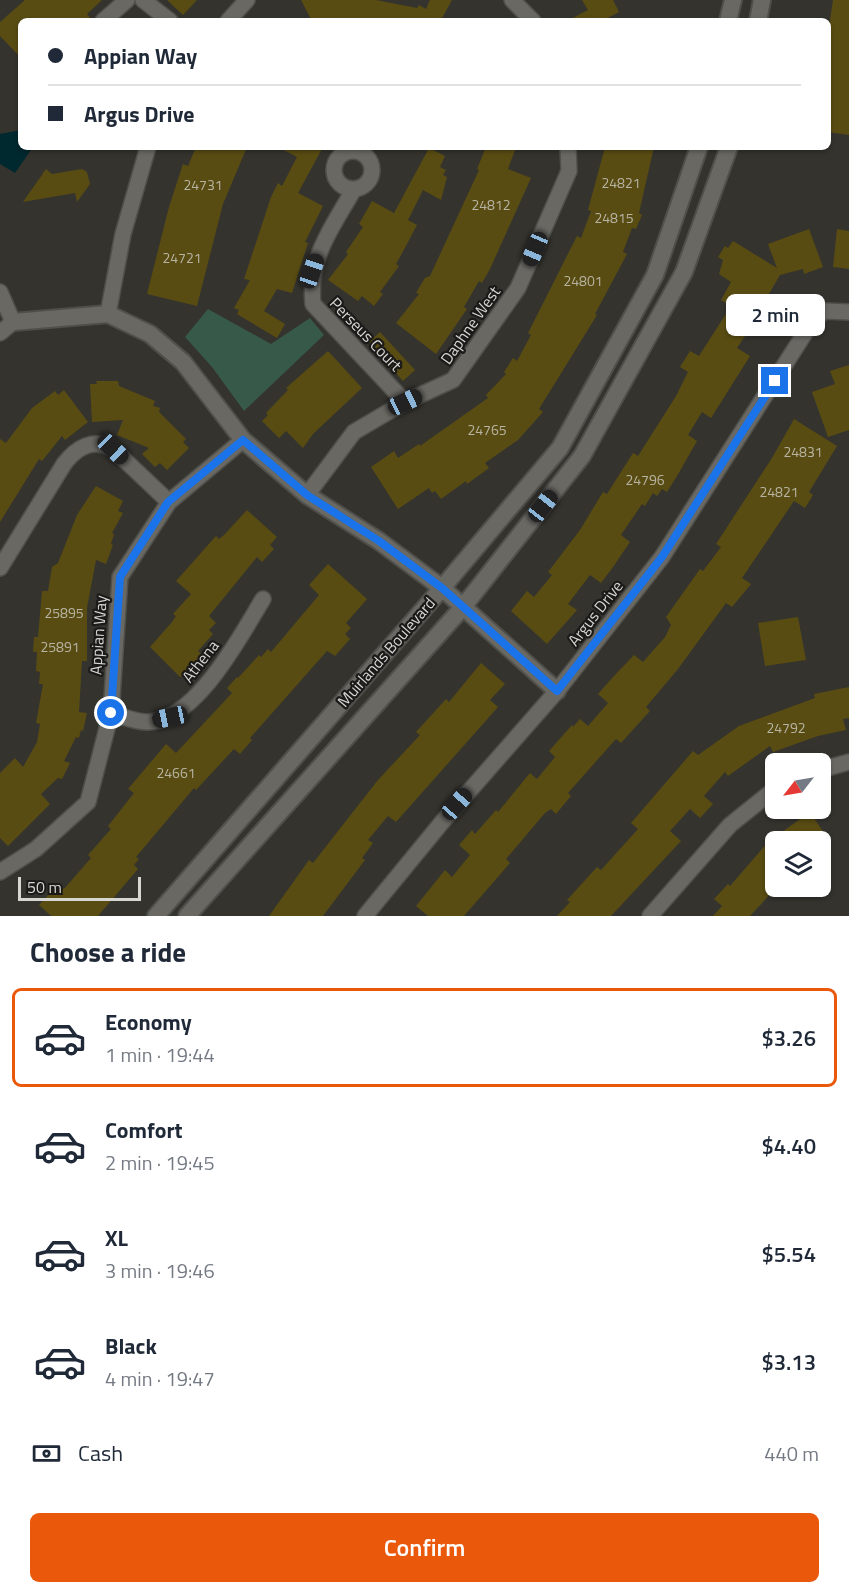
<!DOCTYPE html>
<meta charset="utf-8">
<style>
body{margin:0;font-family:"Titillium Web",sans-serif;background:#f6f6f7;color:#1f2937;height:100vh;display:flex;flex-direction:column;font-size:22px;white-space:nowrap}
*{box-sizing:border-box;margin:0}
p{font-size:20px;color:#747a83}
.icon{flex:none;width:33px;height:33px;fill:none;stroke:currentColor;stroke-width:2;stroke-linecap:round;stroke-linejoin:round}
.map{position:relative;height:916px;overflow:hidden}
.drawer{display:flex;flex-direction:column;background:#fff;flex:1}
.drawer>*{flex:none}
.banner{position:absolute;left:18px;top:18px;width:813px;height:132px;border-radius:9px;box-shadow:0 2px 4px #0004;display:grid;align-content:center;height:132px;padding:0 30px;background:#fff}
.needle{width:39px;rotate:239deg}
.fabs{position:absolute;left:765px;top:753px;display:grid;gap:12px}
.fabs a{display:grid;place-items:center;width:66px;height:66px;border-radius:9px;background:#fff;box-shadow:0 2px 4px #0004;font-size:30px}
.scale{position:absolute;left:18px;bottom:15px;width:123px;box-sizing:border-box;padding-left:6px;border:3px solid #d6d6d3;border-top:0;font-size:16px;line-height:21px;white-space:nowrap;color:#d6d6d3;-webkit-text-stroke:4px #1b1a18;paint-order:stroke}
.end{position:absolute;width:27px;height:27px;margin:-14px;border:8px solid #1a73e8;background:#fff;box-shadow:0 0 0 3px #fff}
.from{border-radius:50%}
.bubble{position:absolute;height:42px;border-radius:9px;background:#fff;box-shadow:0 2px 4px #0004;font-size:20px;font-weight:600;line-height:42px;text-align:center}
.car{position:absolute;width:18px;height:36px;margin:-18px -9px;border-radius:8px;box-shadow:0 0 4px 2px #0007;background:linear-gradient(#222 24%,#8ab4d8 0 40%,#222 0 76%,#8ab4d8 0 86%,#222 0)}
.banner b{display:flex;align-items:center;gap:21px;height:57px;font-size:22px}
.banner b+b{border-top:2px solid #e0e1e3}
.banner i{width:15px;height:15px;background:#1f2937}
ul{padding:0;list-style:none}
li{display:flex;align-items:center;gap:18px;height:99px;margin:0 12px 9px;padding:0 18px;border:3px solid transparent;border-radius:9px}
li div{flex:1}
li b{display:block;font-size:22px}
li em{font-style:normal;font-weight:600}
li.current{border-color:#ea580c}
li>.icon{width:54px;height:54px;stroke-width:1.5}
h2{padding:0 30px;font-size:27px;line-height:72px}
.pay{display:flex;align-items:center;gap:15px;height:66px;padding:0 30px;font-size:22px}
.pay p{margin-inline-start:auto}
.cta{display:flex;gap:12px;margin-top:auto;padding:12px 30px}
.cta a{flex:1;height:69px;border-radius:9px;background:#ea580c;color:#fff;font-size:24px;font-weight:600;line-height:69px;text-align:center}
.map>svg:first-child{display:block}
.green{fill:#375949}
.water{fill:#00282f}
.building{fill:#594c12}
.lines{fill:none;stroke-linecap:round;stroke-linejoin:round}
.minor-casing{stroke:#4f4f4b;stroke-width:18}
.tertiary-casing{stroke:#4f4f4b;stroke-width:20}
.secondary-casing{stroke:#4f4f4b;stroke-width:20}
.minor{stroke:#696863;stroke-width:15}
.tertiary{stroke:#696863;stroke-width:16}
.secondary{stroke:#696863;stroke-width:16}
.route{stroke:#1a73e8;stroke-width:8}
.labels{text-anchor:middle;stroke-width:4.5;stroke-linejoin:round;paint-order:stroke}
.number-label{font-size:14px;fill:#b7b4a3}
.street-label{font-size:16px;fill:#d6d6d3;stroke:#1b1a18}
</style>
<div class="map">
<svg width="849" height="916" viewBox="0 0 849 916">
<rect width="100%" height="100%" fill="#34332e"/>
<!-- green -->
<path class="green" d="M208,309L271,344L310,318L324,335L244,411L212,367L185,337Z"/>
<!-- water -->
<path class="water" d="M21,130V147H44L31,150L15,173L0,164V134Z"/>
<!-- building -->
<path class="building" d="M25,0H102L87,14L93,21H21V58L0,36V22Z
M167,0H197L183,15Z
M301,0H376L417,8L419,5L426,9L430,0H452L442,18L448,21H312Z
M582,0H613L619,12L602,21H567L588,10Z
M833,0H849V135L828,132V34Z
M196,147H247L223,204L197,306L147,294L169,207L183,164L188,166Z
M278,147H323L298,193L323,206L305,242L308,243L292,293L277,289L264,311L285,324L277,338L237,314L239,310L234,308L250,280L244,279L271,197L278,183L282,186L297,157Z
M486,147H516L508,169L531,178L490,269L482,283L479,281L464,307L467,309L436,354L396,323L419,294L416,293L425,278L430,276L479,170L477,169Z
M605,147H654L639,213L642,215L636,229L632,228L623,252L627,254L595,314L597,315L539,409L543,412L518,440L485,463L489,468L467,484L466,481L441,499L435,491L432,493L429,488L398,509L371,467L394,451L398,458L419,444L420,446L488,398L486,395L506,374L504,372L513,358L517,361L531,335L528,333L577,236L581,238L591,211L588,210Z
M429,148L445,156L440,167L446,170L443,175L447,177L441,200L423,190L408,220L417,225L400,257L396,264L399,266L380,292L383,294L374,306L362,296L358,301L328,280L348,254L346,252L363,227L359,224L372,201L394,213Z
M46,169L52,174L82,169L87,172L90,184L77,202L75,193L23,202Z
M809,229L823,267L804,274L803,269L780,275L763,304L772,310L763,326L755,321L737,348L750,356L711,418L702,412L688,435L697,441L677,476L667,492L662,489L657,496L653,493L645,506L642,504L621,535L630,542L613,567L601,583L590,575L568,604L577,610L547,644L511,611L527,591L534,597L552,575L548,572L580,530L603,492L607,494L633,453L638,456L676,396L688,372L680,367L690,351L699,356L731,306L721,300L731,282L719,274L723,260L718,257L725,246L728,248L733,241L777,268L768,244Z
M837,229L849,231V269L833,267Z
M380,332L415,370L403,381L369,342Z
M328,351L362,388L313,434L303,448L286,431L279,438L262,421L268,415L266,413L288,390L286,388Z
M849,365V430L828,437L812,392L835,384L830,371Z
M96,381H118L119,386L155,401L153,406L160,408L159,412L186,439L183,442L189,448L167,470L160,463L155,467L142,454L149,448L117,435L123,420L92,422L90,384H97Z
M64,390L88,422L65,440L62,436L42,461L39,459L0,522V439L6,443L32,408L55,391L58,395Z
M794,419L837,446L809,492L813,495L805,508L794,501L742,578L751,584L732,607L726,603L678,669L646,707L650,711L621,743L616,739L568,793L571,796L556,814L551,809L545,813L506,859L510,863L464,916H428L416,906L445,870L452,877L470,855L459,845L472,830L475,834L496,810L498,812L530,773L537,779L555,757L549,751L572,725L573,727L580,719L588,726L608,703L598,694L613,677L634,655L643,662L665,637L671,625L666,617L700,569L703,571L721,547L716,544L772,458Z
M96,486L123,501L118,511L123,513L112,533L114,534L111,544L113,545L106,564L96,560L87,608V661H82L79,712L87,713L83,731L81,730L79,738L76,737L64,761L70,763L62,779L58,778L41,794L50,804L8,846L0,838V773L15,758L23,767L37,742L40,724L36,723L43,684H39L40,672L36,671L37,652H33L34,637H38L42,591H48L52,567L58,563L77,515Z
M247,510L277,537L270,545L274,549L262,562L257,557L209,616L216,623L209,630L213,634L198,651L203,656L180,677L150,647L172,622L176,616L173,614L191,594L176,581L216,536L219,539L224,535Z
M328,564L367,599L346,623L351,628L345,634L350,639L335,656L327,651L250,738L252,740L240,754L234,749L196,790L194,788L136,857L139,859L134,865L138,869L98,916H51L39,905L58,884L64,889L91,858L88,855L111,829L108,826L134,793L128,789L166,744L176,753L232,693L227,688L237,677L238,678L259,655L261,657L268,649L271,652L319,595L309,585Z
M798,617L806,660L765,666L758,623Z
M481,663L505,684L490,700L498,707L396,822L388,816L368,840L373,843L362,858L365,860L323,916H269L309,860L313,863L378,780L420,735L416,732L446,699L449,702Z
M849,687V718L843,719L846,730L818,736L773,752L770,746L728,776L725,772L704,796L713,804L700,818L690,809L670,831L681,841L611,916H557L570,902L567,900L597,867L601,870L638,829L631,823L693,751L698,755L739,726L815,698L814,694Z
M810,812L830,842H776V888L750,916H713L722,906L714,899L728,884L730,886L768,842Z"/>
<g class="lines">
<!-- minor casing -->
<g class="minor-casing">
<path id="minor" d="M143,0L170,21
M512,0L533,21
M103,21L127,0
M228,21L247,0
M334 170a19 19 0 1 1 38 0a19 19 0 1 1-38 0Z
M354,189C332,228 308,257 313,304L405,402
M0,292L13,322L0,333
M108,314L123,234L148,147
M307,495L354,432L405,402L453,380L518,288L569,171L568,147
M0,568L64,464C76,448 93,437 113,449L169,502
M111,713C122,716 135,722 147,722C195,723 241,635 263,599
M820,770L849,762
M0,872L36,849L88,802L111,713L120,577L169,502L243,440
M365,916L443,821L557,691L662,557L812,322L824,311L849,312
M650,916L730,825L776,788"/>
</g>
<!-- tertiary casing -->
<g class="tertiary-casing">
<path id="tertiary" d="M13,322L108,314L150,334L183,362L243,440L307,495L379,541L442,588L557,691"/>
</g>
<!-- secondary casing -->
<g class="secondary-casing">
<path id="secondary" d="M728,21L733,0
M758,21L762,0
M156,916L442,588L560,448L655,275L699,147
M187,916L463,607L582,456L684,272L729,147"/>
</g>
<!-- minor -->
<use href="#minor" class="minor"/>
<!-- tertiary -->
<use href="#tertiary" class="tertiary"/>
<!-- secondary -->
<use href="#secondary" class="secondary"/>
</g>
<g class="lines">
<!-- route -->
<path class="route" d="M111,713L120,577L168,502L243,440L307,495L379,541L442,588L557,691L662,557L775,381"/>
</g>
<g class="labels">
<!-- number labels -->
<g class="number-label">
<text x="621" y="188">24821</text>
<text x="203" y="190">24731</text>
<text x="491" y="210">24812</text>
<text x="614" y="223">24815</text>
<text x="182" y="263">24721</text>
<text x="583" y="286">24801</text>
<text x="487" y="435">24765</text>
<text x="803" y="457">24831</text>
<text x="645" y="485">24796</text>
<text x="779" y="497">24821</text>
<text x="64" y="618">25895</text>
<text x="60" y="652">25891</text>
<text x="786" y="733">24792</text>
<text x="176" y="778">24661</text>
</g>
<!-- street labels -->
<g class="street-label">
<text transform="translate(470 325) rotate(-55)" y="6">Daphne West</text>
<text transform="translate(366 334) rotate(46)" y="6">Perseus Court</text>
<text transform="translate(595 613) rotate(-52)" y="6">Argus Drive</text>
<text transform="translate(98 635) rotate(-86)" y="6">Appian Way</text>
<text transform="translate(386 652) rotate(-49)" y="6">Muirlands Boulevard</text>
<text transform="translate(200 661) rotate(-52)" y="6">Athena</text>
</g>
</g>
</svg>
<div class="fabs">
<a><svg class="needle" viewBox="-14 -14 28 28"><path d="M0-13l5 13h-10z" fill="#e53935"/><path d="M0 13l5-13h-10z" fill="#747a83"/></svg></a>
<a><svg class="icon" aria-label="layers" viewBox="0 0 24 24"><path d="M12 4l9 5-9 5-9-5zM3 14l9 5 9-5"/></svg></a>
</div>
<div class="scale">50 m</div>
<i class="end from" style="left:111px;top:713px"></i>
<i class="end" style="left:775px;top:381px"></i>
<div class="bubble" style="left:726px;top:294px;width:99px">2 min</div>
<i class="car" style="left:535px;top:249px;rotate:203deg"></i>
<i class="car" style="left:312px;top:271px;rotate:19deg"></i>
<i class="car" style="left:405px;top:402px;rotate:65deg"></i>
<i class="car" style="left:113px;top:449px;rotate:134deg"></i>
<i class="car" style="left:543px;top:506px;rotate:38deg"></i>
<i class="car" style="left:170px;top:717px;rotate:258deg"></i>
<i class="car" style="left:457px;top:804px;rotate:41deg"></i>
<div class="banner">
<b><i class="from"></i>Appian Way</b>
<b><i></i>Argus Drive</b>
</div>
</div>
<section class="drawer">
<h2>Choose a ride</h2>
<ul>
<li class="current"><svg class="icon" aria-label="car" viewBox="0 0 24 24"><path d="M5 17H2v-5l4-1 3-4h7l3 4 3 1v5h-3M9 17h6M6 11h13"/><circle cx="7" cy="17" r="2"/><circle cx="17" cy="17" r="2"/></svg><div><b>Economy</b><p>1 min · 19:44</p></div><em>$3.26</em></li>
<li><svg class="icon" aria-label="car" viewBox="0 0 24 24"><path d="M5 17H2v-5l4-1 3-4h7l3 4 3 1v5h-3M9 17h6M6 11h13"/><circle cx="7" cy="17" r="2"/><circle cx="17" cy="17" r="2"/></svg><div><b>Comfort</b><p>2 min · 19:45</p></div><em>$4.40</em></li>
<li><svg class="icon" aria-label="car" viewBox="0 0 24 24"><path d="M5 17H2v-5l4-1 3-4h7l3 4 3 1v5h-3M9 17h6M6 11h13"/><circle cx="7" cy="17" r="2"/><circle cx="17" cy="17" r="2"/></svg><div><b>XL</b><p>3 min · 19:46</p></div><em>$5.54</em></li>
<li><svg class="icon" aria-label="car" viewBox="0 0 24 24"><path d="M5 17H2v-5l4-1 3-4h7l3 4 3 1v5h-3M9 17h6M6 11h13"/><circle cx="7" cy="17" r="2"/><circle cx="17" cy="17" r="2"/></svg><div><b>Black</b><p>4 min · 19:47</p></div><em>$3.13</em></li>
</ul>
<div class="pay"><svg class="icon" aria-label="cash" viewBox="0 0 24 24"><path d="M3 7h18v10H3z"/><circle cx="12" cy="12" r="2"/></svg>Cash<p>440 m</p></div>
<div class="cta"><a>Confirm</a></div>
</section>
